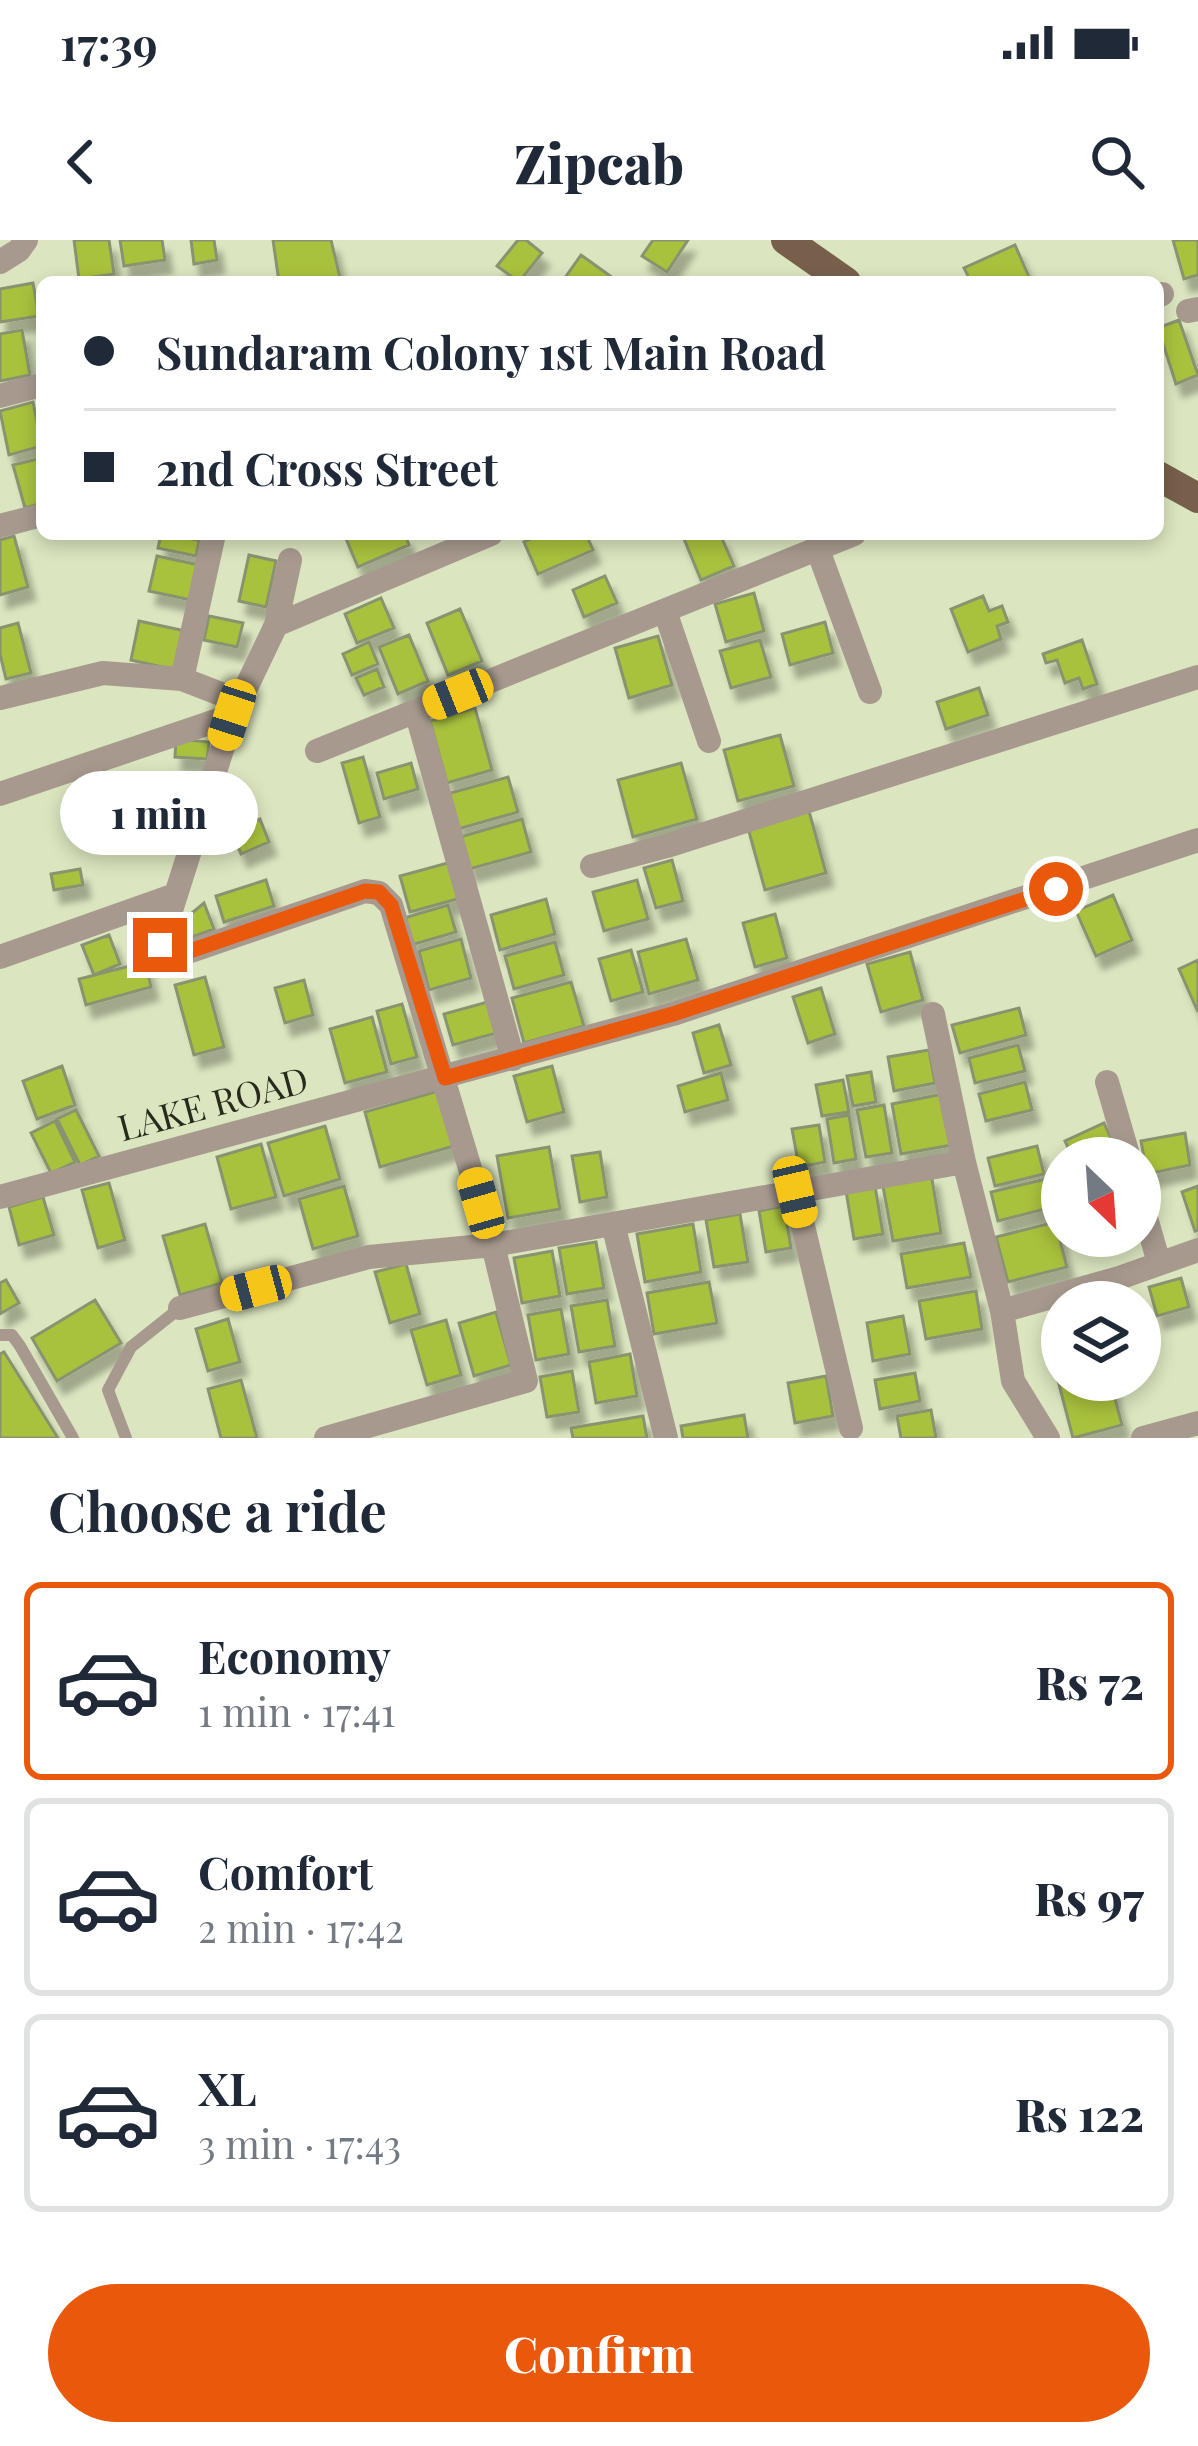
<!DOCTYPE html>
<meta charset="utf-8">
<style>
body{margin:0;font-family:"Playfair Display",serif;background:#f6f6f7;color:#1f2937;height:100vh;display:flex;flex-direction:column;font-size:45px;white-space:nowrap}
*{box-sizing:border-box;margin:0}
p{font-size:39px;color:#747a83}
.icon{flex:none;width:66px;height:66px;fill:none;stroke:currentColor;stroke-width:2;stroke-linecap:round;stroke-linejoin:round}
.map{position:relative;height:1198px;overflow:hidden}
.sheet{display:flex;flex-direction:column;background:#fff;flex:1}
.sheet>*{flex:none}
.banner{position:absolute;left:36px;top:36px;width:1128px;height:264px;border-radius:18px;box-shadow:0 6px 18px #0003;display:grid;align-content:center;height:264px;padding:0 48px;background:#fff}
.needle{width:78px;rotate:155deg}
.buttons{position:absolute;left:1041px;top:897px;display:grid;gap:24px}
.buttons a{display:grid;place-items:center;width:120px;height:120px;border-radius:50%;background:#fff;box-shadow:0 6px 18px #0003;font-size:60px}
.end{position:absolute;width:54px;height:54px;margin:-27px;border:15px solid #ea580c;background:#fff;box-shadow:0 0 0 6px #fff}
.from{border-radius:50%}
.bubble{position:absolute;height:84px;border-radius:42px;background:#fff;box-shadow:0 6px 18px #0003;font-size:39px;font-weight:800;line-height:84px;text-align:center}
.car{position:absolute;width:36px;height:72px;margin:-36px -18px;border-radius:15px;box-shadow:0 0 9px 3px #0007;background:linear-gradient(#f5c518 24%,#345 0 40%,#f5c518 0 76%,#345 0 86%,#f5c518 0)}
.banner b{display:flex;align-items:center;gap:42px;height:114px;font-size:45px}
.banner b+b{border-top:3px solid #e0e1e3}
.banner i{width:30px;height:30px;background:#1f2937}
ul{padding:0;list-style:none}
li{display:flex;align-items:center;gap:36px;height:198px;margin:0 24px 18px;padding:0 24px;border:6px solid #e0e1e3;border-radius:18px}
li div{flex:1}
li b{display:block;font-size:45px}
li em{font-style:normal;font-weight:800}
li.active{border-color:#ea580c}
li>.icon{width:108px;height:108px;stroke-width:1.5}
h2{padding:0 48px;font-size:54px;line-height:144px}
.cta{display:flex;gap:24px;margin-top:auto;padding:24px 48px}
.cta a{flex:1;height:138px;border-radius:72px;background:#ea580c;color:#fff;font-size:48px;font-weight:800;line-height:138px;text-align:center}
.status{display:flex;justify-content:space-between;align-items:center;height:84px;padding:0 60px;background:#fff;direction:ltr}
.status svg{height:33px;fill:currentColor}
header{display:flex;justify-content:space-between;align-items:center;height:156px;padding:0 48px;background:#fff;font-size:54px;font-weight:800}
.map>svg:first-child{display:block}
.building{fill:#a9c23c;stroke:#8a9370;stroke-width:3;filter:url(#shadow)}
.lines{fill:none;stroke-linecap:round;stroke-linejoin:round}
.service{stroke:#a7998e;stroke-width:12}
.minor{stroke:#a7998e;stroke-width:24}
.primary{stroke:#775f4c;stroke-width:30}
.route{stroke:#ea580c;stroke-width:15}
.labels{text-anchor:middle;stroke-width:12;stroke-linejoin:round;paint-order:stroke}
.street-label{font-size:36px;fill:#272a1c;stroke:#dbe5bf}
</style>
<div class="status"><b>17:39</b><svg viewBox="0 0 49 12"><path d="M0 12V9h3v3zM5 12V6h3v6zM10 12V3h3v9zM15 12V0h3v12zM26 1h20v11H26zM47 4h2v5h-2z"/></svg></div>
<header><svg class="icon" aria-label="back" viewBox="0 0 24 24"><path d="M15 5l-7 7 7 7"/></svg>Zipcab<svg class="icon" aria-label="search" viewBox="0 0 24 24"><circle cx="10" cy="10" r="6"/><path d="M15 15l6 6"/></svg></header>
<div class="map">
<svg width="1198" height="1198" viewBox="0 0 1198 1198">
<defs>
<filter id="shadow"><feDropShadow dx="7" dy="13" stdDeviation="3" flood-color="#0004"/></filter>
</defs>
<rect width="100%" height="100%" fill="#dbe5bf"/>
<!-- building -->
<path class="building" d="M74,0H109L114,34L79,39Z
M120,0H162L165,20L124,26Z
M191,0H214L217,20L194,24Z
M273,0H331L341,42H279Z
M518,0H526L542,13L519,42L497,26Z
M653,0H688L667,32L642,16Z
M1173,0H1198V35L1184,39Z
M1015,5L1029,37L1019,42H971L964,28Z
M581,15L613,38L611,42H562Z
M33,43L39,76L0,82V49Z
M1179,80L1198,135L1176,144L1158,88Z
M22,90L30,135L0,141V94Z
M33,162L42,206L9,215L0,171Z
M42,218V263L25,268L13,225Z
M161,294L199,300L196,316L158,308Z
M344,294H405L409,305L358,327Z
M542,294H586L593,310L538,334L524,302Z
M682,294H720L734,326L701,340Z
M14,296L28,347L0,355V300Z
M249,315L276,321L266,367L239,361Z
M157,316L199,325L191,360L149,351Z
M605,336L617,363L584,377L573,350Z
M754,353L764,391L726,402L715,364Z
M983,356L989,371L1002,366L1008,382L997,386L1001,399L968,412L951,369Z
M381,358L394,388L357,403L345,374Z
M460,369L482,421L448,435L427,383Z
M209,376L243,383L237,407L204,400Z
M139,381L185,391L176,430L131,420Z
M825,382L833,413L790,425L782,394Z
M18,383L31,433L6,439L0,414V388Z
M409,395L428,441L398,454L379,407Z
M658,396L672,445L629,458L615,408Z
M760,400L771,437L731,448L720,411Z
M1082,400L1097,444L1083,449L1079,438L1065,443L1057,420L1046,423L1043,414Z
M369,402L378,424L352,435L343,414Z
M377,429L384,447L364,455L356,438Z
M979,448L988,475L946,489L937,462Z
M475,468L492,530L447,543L430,481Z
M780,495L794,546L738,561L724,510Z
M176,499L209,502L207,519L175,517Z
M363,517L380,577L359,583L342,523Z
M411,523L418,549L384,559L377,533Z
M681,523L697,579L633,597L618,540Z
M508,537L518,572L458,589L447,554Z
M809,571L826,633L765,650L748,588Z
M260,579L269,602L241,614L232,590Z
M522,579L531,612L469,629L460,597Z
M672,620L683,661L656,668L644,628Z
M451,622L461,658L410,672L400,636Z
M80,629L83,645L54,650L51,634Z
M266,640L274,666L224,682L216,656Z
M637,640L648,679L604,691L593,652Z
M1113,655L1132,700L1096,716L1076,671Z
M546,659L555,694L500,710L491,675Z
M204,663L214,689L175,703L172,696L181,682Z
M448,665L456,692L411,705L404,678Z
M775,674L787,718L755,727L743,683Z
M109,695L120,724L94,735L82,705Z
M461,699L471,738L429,750L419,711Z
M686,699L698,740L649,754L638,712Z
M555,702L564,735L514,749L505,716Z
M631,710L643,752L611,761L599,719Z
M910,712L923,760L881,772L867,724Z
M1198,720V772L1179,729Z
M145,722L151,747L86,765L79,739Z
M205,737L224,807L194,815L175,745Z
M304,740L313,775L285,783L275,748Z
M571,742L584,786L524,803L512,758Z
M821,748L835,794L808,803L793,757Z
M491,761L500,792L453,805L444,774Z
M402,764L417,817L391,824L377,771Z
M1019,768L1026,795L960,813L952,785Z
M372,777L387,832L345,843L330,789Z
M719,785L731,825L704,833L693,793Z
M1018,805L1025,831L975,843L969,818Z
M929,810L935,843L894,851L888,817Z
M62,826L75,865L37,879L23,841Z
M552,826L564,872L527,882L514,836Z
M871,832L876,862L853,866L847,836Z
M721,833L728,860L685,872L678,846Z
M843,840L849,872L822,876L816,845Z
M1025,842L1032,870L986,881L979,854Z
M445,849L461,904L380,927L365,872Z
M943,854L952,905L901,914L892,864Z
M884,865L892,913L866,917L857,870Z
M76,870L99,916L80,925L57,879Z
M849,875L856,919L834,923L827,879Z
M55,881L75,922L51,933L31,893Z
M1104,883L1120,918H1073L1065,901Z
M819,885L825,922L799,927L792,889Z
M325,886L340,939L284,956L268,903Z
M1185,893L1190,925L1147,934L1141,901Z
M261,904L276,957L231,969L217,917Z
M1037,906L1044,934L995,946L988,918Z
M549,907L560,969L508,978L497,916Z
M600,912L607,957L580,962L572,916Z
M931,933L941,993L893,1001L882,941Z
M1046,939L1053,967L998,981L991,952Z
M109,943L125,1000L98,1008L82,950Z
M344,946L358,996L313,1009L299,959Z
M875,946L883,994L854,999L846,951Z
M1198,946V990L1195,991L1182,952Z
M43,957L54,995L19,1005L9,967Z
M784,966L791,1008L766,1012L759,971Z
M740,974L748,1022L714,1027L706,980Z
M1055,982L1067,1027L1008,1042L996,997Z
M205,984L222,1043L180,1055L163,996Z
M693,984L701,1032L645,1042L637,994Z
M596,1002L604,1048L567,1054L559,1008Z
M964,1003L971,1037L907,1048L901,1014Z
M552,1011L560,1056L522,1063L514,1018Z
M406,1024L420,1074L390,1083L375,1032Z
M1181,1038L1189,1067L1157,1076L1149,1047Z
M6,1040L19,1063L0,1074V1043Z
M709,1042L717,1083L654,1094L647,1053Z
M976,1051L982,1089L926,1099L919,1061Z
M95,1060L121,1103L57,1141L32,1098Z
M607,1060L615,1106L579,1112L571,1066Z
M561,1069L569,1114L536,1120L528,1075Z
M496,1072L511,1125L474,1136L459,1083Z
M903,1076L910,1114L873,1121L867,1083Z
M228,1079L240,1122L208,1131L196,1089Z
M446,1080L461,1135L427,1145L411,1090Z
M4,1112L58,1198H0V1114Z
M630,1114L637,1156L596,1163L589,1122Z
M572,1131L579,1172L547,1177L540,1137Z
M1062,1132V1140H1110L1122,1185L1073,1198L1056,1133Z
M915,1133L920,1161L880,1169L875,1140Z
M826,1136L833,1176L795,1183L788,1143Z
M241,1140L257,1198H221L208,1149Z
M931,1170L936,1198H901L897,1176Z
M744,1175L748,1198H683L681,1186Z
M643,1176L647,1198H573L571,1188Z"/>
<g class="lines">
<!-- service -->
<path class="service" d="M0,1095H12L20,1106L73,1198
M126,1198L108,1150L131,1107L180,1068"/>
<!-- minor -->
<path class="minor" d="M0,22L19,10L26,0
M1158,56L1162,54
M1188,71L1198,69
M0,156L42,145
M0,286L42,275
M818,310L870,452
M290,320L276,385L233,475L160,705L170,713L191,711L365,651L379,653L391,665L493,1005L526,1141L326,1198
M665,371L709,501
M276,385L491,294
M182,439L214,294
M0,458L103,433L182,439L239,461
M416,471L513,819
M317,511L854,294
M0,554L233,475
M592,626L667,606L1198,437
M0,717L175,655
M933,774L964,922L1002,1071L1013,1141L1048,1198
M1107,842L1129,918
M795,952L851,1188
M0,957L673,774L1198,600
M1140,957L1159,1023
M613,984L666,1198
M180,1068L369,1017L493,1005L964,922
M1002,1071L1119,1038L1198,1010
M1143,1198L1198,1183"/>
<!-- primary -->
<path class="primary" d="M786,0L846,42
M1158,236L1198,258"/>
</g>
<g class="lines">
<!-- route -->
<path class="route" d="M160,705L170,713L190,711L365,651L379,652L391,665L445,838L673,774L1056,649"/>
</g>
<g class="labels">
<!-- street labels -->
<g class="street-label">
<text transform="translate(213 864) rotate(-15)" y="13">LAKE ROAD</text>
</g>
</g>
</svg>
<div class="buttons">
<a><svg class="needle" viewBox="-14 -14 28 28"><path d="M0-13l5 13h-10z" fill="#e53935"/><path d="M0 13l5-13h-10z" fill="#747a83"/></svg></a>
<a><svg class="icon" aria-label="layers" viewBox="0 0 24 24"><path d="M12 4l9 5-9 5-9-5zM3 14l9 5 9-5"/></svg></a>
</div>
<i class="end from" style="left:1056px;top:649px"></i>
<i class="end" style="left:160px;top:705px"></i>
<div class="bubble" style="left:60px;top:531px;width:198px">1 min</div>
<i class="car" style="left:458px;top:454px;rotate:248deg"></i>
<i class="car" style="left:232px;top:475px;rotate:198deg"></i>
<i class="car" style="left:795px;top:952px;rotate:167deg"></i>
<i class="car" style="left:481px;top:963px;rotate:344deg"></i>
<i class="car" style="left:256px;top:1048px;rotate:255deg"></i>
<div class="banner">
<b><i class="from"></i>Sundaram Colony 1st Main Road</b>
<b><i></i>2nd Cross Street</b>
</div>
</div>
<section class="sheet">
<h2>Choose a ride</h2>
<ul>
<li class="active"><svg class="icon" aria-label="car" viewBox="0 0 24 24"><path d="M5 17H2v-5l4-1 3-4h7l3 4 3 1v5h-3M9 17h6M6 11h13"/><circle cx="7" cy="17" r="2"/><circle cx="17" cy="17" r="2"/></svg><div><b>Economy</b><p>1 min · 17:41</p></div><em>Rs 72</em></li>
<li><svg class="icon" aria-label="car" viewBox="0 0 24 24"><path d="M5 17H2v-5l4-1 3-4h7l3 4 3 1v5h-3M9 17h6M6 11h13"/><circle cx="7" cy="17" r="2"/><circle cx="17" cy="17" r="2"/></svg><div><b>Comfort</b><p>2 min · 17:42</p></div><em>Rs 97</em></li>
<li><svg class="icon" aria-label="car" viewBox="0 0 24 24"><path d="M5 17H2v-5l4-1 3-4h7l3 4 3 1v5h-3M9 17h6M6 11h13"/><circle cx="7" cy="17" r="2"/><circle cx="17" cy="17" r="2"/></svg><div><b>XL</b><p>3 min · 17:43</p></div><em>Rs 122</em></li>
</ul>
<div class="cta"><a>Confirm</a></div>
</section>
